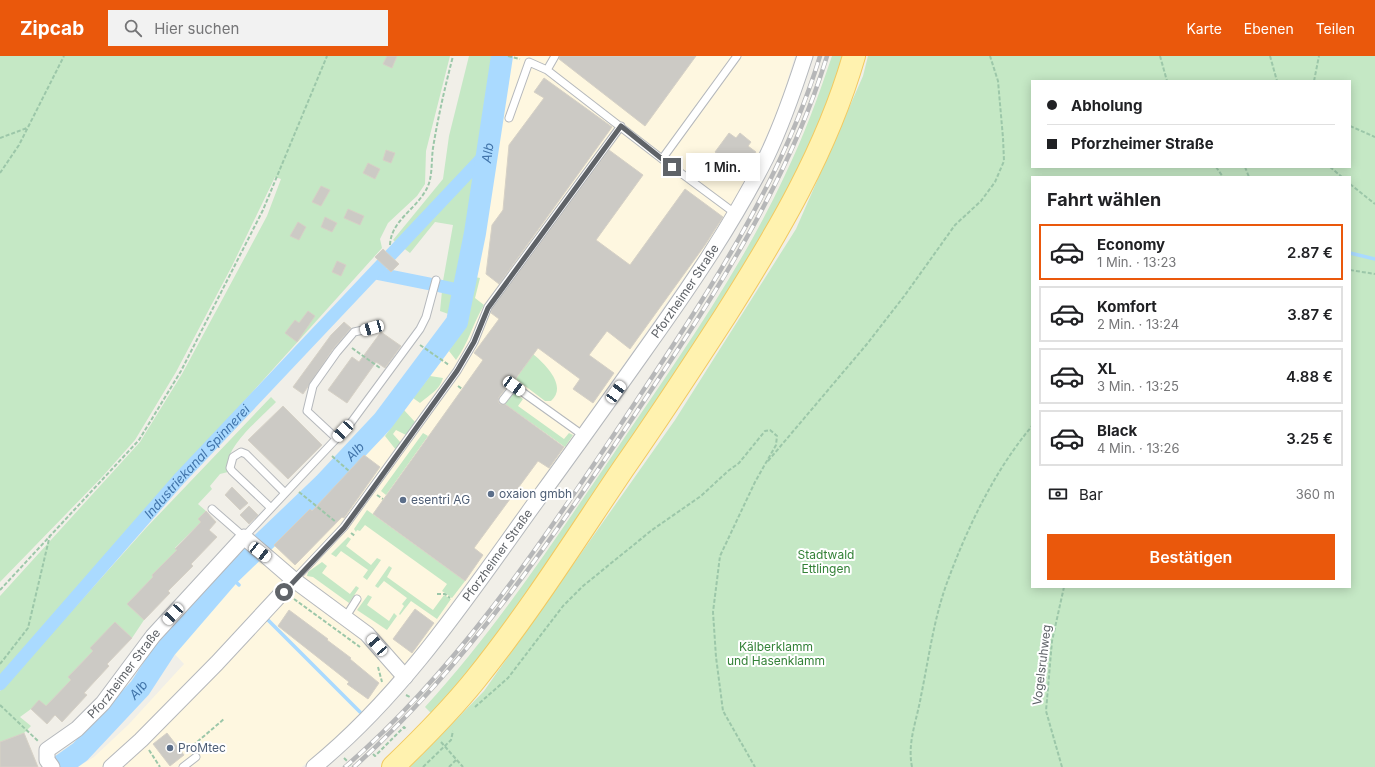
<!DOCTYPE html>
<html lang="de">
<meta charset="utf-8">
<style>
body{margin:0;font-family:Inter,sans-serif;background:#f2f2f2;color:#202124;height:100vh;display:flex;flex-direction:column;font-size:15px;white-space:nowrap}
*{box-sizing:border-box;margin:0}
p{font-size:13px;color:#757577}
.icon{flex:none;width:22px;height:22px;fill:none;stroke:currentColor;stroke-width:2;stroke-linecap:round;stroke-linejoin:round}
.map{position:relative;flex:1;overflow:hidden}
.panel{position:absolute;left:1031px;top:120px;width:320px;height:412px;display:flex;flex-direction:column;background:#fff;border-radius:0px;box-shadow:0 2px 10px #0003}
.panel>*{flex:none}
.guide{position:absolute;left:1031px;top:24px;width:320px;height:88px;border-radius:0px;box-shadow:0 2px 10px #0003;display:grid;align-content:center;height:88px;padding:0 16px;background:#fff}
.end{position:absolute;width:18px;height:18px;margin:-9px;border:5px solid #5f6368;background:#fff;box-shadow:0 0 0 2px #fff}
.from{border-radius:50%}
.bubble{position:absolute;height:28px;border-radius:0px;background:#fff;box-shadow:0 2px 10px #0003;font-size:13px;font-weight:600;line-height:28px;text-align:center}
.car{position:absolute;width:12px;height:24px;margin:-12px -6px;border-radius:5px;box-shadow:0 0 3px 1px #0007;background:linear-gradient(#fff 24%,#345 0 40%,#fff 0 76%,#345 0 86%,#fff 0)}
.guide b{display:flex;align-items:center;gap:14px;height:38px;font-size:15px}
.guide b+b{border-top:1px solid #e0e0e0}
.guide i{width:10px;height:10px;background:#202124}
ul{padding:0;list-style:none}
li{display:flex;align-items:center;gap:12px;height:56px;margin:0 8px 6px;padding:0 8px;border:2px solid #e0e0e0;border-radius:0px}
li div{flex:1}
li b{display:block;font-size:15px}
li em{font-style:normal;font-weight:600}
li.selected{border-color:#ea580c}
li>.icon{width:36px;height:36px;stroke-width:1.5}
h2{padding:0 16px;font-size:18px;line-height:48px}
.pay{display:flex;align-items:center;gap:10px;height:44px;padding:0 16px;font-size:15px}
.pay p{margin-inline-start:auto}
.button{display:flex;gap:8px;margin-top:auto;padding:8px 16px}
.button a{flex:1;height:46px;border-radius:0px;background:#ea580c;color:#fff;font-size:16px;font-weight:600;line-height:46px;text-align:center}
header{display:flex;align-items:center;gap:24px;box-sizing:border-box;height:56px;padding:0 20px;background:#ea580c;color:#fff}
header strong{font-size:19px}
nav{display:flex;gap:22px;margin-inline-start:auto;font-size:14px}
.search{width:280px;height:36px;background:#f2f2f2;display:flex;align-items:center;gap:10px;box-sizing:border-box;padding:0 14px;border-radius:0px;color:#757577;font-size:15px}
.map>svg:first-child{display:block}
.commercial{fill:#fef7e0}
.green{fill:#c5e8c5;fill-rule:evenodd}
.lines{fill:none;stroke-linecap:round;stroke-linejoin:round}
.stream{stroke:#aadaff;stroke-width:3.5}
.canal{stroke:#aadaff;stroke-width:13}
.river{stroke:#aadaff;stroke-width:22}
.building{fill:#cccac5;stroke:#d6d1c6}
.service-casing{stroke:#b5b8bc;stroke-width:9}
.minor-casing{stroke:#b5b8bc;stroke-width:17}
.primary-casing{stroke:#f2c960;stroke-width:24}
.path{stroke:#9cc7a9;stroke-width:2;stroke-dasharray:4 2;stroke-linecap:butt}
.service{stroke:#fff;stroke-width:7}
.minor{stroke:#fff;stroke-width:15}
.primary{stroke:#fff2af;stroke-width:22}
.rail-casing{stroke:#b6b7b8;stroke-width:4.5}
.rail{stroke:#fff;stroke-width:3;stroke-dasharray:9;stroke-linecap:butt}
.route{stroke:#5f6368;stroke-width:5}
.service-dot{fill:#5c6f8a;stroke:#fff;stroke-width:1.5}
.labels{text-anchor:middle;stroke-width:4;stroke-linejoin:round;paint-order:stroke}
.street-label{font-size:12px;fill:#5f6368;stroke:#fff}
.service-label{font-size:12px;fill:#4e5e75;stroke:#fff;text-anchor:start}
.park-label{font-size:12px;fill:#348238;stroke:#fff}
.water-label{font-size:13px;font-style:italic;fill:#4174aa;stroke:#fff}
</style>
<header>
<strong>Zipcab</strong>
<div class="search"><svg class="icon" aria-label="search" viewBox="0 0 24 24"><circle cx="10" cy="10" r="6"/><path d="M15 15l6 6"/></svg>Hier suchen</div>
<nav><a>Karte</a><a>Ebenen</a><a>Teilen</a></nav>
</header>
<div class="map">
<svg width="1375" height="711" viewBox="0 0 1375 711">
<rect width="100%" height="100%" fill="#f1efe8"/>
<!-- commercial -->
<path class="commercial" d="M510,0H795L779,52L749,118L723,166L546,420L413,599L362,660L302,711H78L94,701L129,668L184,608L171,594L308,451L385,380L451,292L466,268L472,242Z"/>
<!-- green -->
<path class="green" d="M0,0H450L426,95L425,128L417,140L388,167L380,183L382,192L104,501L0,621V540L140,386L182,318L222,244L267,160L281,123L275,121L232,210L176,316L135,384L102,421L0,526Z
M469,0H497L476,136L454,260L440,255L443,225L453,169L435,166L410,197L393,184L443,123L449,80Z
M832,0H846L805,101L752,200L592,444L486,593L432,658L425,651C493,577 549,492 606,409C669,315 737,222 785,119C804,80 818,41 832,0Z
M868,0H1375V711H410L484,635L675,364L796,173L863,20ZM1032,25H1350V111H1032ZM1032,121H1350V531H1032Z
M475,221L480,222L475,242L484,249C473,267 469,286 456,304L449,295L466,268Z
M533,298C545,308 568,330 551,345H545L516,323Z
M430,320L443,322C439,335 430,338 420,347L413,342Z
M513,336L523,343L518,350L564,383L569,377L573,379L565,391L505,348Z
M271,341L276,346C261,362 221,393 228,416L220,418L210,430L212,433L198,448L206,455L198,463L201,466L175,492L177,494L152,519L153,521L127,548L144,564L132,582L115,566L93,595L68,621L71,624L46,650L31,653L20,661L31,670L24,677L0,686V635L146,472Z
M404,354L415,366L406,379L396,374L393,378L401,387L396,394L385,380Z
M423,377L428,380L386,439L381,435Z
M367,454L465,525L452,542L442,535L447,528L365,469L360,475L357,474L356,476L354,473Z
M348,481L351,483L346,490L371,509L377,502L381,504L367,524L363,521L368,514L341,495L336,501L331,498Z
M322,506L327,510L322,517L350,538L356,530L359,532L349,547L313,521L307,520L308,516Z
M389,510L392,512L387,521L433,554L444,539L451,543L437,563L411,545L400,559L399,558L404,550L402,548L407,542L384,525L378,532L375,530Z
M368,539L372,541L367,549L389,565L394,557L397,560L387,574L357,554Z"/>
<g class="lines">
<!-- stream -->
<path class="stream" d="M1350,197L1375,203
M229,519L239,529
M265,561L360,656"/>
<!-- canal -->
<g class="canal">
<path d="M375,217L430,228"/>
<path d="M440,230L463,235"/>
<path id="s1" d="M0,628L179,423L487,97"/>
</g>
<!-- river -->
<path class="river" id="s2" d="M59,711L80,696L140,632L166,592L229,519L324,428L383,365L457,266L475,177L502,0"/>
</g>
<!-- building -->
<path class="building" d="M387,0H397L392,12L383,8Z
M560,0H696L645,70L559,3Z
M544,22L612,71L499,228L486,218L492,169L503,154L509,89L544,42L534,36Z
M729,77L736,82L740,77L751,86L748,90L756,96L742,116L715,96Z
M386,94L395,97L391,107L383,104Z
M609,94L643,119L596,184L630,209L685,133L723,161L705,189L630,293L607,275L589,299L614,317L593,347L573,333L580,323L538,292L514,325L510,327L499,341L498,345L500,348H505L564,391L549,412L538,405L474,492L483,499L465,525L373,458L483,304L474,297L499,263L491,257L492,253Z
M368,107L380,113L375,123L363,117Z
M321,130L330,134L321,150L312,146Z
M348,153L364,160L360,169L344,162Z
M325,161L337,167L332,176L321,171Z
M298,166L306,171L299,184L290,180Z
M383,193L399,208L391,216L375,201Z
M337,205L346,209L341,220L332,216Z
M308,255L315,260L297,286L285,277L295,264L299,267Z
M344,266L351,272L333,293L303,338L293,331L331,279Z
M381,276L401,290L385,312L376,306L347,347L328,334L352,301L359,306Z
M283,350L322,389L288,423L248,384Z
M364,399L380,411L344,462L342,461L295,509L274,489L310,453L312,455Z
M232,431L248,447L240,454L225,439Z
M249,450L258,459L249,468L240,459Z
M206,455L216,466L209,474L217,481L191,508L193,510L168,535L170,537L144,564L127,548L153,521L152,519L177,494L175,493L201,466L198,463Z
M415,553L434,567L412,597L393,583Z
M289,554L328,583L327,584L351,602L350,603L379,627L368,643L347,628L349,626L278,570Z
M115,566L132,582L107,608L109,610L84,637L87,639L62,666L55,659L47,668L31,653L39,644L46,650L71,624L68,621L93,595L90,592Z
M24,677L38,711H0V686Z
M167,677L184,699L170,710L153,688Z"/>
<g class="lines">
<!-- service casing -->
<g class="service-casing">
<path id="service" d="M547,14L555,0
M509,62L529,6L547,14L662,103L736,158
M662,103L737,0
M503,344L514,330L584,380
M336,382L307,355L313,330L337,296L354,276L372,272
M271,452L232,415L230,412L233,401L241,396L246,398L285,437
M212,453L244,481L350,368L420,273L426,261L436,224
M294,524L344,471L457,315L474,286L488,251L621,70
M345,562L357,543
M183,711L196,701"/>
</g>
<!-- minor casing -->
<g class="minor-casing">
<g id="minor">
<path id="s3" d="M52,711L47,704V694L77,673L103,647L153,580L244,481L294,524L367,578L405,621"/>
<path d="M111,711L141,684L217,607L294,524"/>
<path id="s4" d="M314,711C405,637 470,537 538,443C573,395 608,346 642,298C687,235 731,171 766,102C782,69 794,34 805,0"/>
</g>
</g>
<!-- primary casing -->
<g class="primary-casing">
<path id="primary" d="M393,711C422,683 450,655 475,624C529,557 575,484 623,413C658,363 692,311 725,260C777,178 827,94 854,0"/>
</g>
<!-- path -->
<path class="path" d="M508,0L520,3
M1160,0L1167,25
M1270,0L1277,25
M1314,25L1319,0
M1350,70L1375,81
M0,82L27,72
M1216,111L1223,121
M1245,111L1249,121
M1330,111L1342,121
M0,117L19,89L64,0
M1350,128L1375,148
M390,189C391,165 415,154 426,134C433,122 431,106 433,92C438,61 445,31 453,0
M1350,214L1375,218
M420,289L449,309
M352,292L380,312
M458,330L462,333
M332,400L349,415
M768,405L867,288L905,239L955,169L981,145L995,126L1004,105L1003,82L998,25L990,0
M299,436L336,466
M377,439L383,443
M351,477L355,480
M0,534L139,384L181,315L263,154L327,0
M437,538H445L450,542
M294,543L360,591
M0,608L28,572L50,479
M378,611L382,626
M406,639L410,641
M0,649L38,685
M475,651L508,622L563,550L583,530L652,474L701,440L728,415L739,407L765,375L770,374L777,380L776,389L755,426L720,500L713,556L716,601L723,655L755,711
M441,686L463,711
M149,694L160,711
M191,694L190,692L224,663
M373,698L375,700L404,671L407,674
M344,702L353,711
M423,711L451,684L453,675
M449,711L456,704
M912,711C907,686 917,664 921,640C929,601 934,561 948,524C968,470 995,414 1032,370
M1062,711L1046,655L1052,585L1064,531"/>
<!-- service -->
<use href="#service" class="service"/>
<!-- minor -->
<use href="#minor" class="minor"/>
<!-- primary -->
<use href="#primary" class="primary"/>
<!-- rail casing -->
<g class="rail-casing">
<path id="rail" d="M345,711C457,614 539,490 621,368C698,252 779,135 820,0
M354,711C468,608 552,483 636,357C711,244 787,131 827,0"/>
</g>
<!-- rail -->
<use href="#rail" class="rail"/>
</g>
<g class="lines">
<!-- route -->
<path class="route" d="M284,536L344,472L371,435L457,315L474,286L488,252L621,70L672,111"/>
</g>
<!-- markers -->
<g class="service-dot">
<circle cx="491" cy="438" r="4"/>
<circle cx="403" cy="444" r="4"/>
<circle cx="170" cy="692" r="4"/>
</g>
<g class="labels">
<!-- street labels -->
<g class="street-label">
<text dy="4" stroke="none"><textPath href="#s4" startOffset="605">Pforzheimer Straße</textPath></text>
<text dy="4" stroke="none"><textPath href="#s4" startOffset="281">Pforzheimer Straße</textPath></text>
<text transform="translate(1042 609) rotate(-83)" y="4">Vogelsruhweg</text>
<text dy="4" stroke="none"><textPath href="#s3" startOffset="128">Pforzheimer Straße</textPath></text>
</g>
<!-- service labels -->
<g class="service-label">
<text x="499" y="442">oxaion gmbh</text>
<text x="411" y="448">esentri AG</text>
<text x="178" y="696">ProMtec</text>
</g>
<!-- park labels -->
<g class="park-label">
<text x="826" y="503">Stadtwald<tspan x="826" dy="14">Ettlingen</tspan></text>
<text x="776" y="595">Kälberklamm<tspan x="776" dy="14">und Hasenklamm</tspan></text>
</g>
<!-- water labels -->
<g class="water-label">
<text dy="5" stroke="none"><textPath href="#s2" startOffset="771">Alb</textPath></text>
<text dy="5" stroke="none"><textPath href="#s2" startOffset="434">Alb</textPath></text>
<text dy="5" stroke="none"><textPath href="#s1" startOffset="297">Industriekanal Spinnerei</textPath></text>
<text dy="5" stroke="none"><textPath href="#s2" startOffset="111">Alb</textPath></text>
</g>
</g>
</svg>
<i class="end from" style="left:284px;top:536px"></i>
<i class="end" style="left:672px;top:111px"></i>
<div class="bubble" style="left:686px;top:97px;width:74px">1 Min.</div>
<i class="car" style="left:372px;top:272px;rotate:254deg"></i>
<i class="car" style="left:514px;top:330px;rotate:126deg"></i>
<i class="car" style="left:616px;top:336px;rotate:36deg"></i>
<i class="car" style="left:343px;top:375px;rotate:223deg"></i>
<i class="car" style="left:260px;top:496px;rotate:128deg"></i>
<i class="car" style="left:173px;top:558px;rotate:223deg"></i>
<i class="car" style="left:377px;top:589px;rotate:319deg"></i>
<div class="guide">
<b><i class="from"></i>Abholung</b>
<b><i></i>Pforzheimer Straße</b>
</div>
<section class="panel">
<h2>Fahrt wählen</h2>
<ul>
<li class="selected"><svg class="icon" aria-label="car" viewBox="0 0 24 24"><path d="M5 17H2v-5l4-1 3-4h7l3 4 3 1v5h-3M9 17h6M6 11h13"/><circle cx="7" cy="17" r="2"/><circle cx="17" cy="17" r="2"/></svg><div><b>Economy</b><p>1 Min. · 13:23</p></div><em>2.87 €</em></li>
<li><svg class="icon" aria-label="car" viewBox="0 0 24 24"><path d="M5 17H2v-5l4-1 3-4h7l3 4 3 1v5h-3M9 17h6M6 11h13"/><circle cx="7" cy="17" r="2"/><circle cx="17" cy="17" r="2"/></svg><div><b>Komfort</b><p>2 Min. · 13:24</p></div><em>3.87 €</em></li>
<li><svg class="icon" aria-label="car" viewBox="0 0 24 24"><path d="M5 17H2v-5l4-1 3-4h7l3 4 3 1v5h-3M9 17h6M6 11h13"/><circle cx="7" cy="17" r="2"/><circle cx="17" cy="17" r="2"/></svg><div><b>XL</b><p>3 Min. · 13:25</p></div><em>4.88 €</em></li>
<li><svg class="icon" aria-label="car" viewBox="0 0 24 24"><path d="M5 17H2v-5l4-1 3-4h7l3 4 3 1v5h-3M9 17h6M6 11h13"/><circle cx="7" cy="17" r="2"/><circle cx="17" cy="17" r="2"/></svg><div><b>Black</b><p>4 Min. · 13:26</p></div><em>3.25 €</em></li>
</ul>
<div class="pay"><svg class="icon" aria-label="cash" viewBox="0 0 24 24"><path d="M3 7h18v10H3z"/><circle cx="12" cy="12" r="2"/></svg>Bar<p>360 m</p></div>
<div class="button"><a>Bestätigen</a></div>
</section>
</div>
